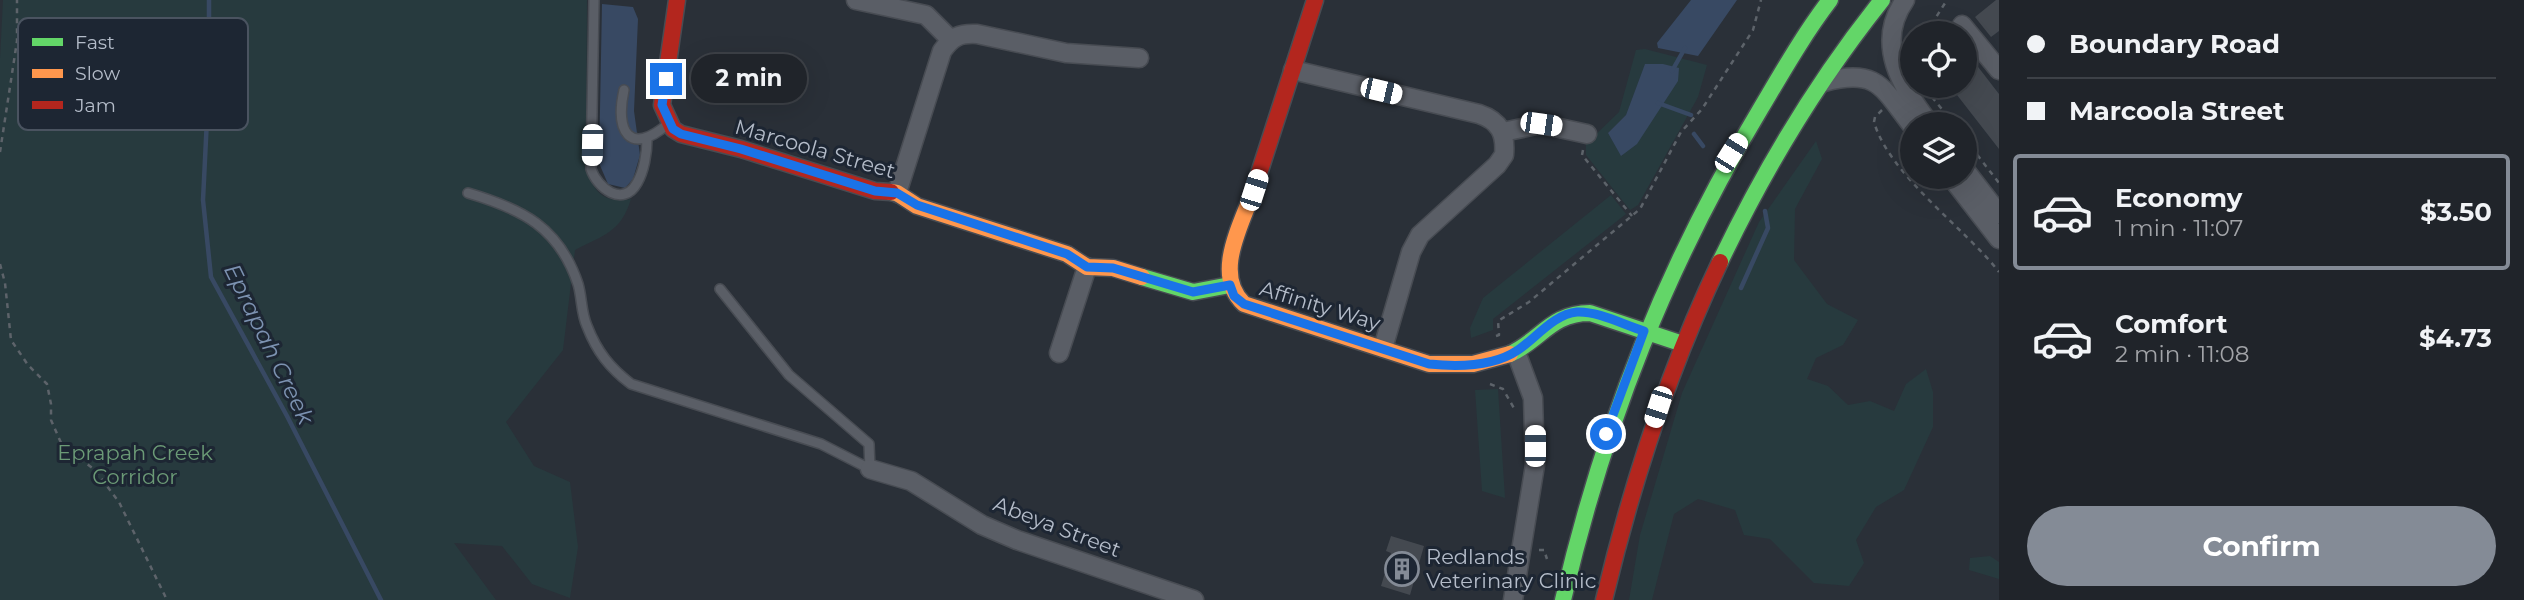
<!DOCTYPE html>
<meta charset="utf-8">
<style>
body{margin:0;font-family:Montserrat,sans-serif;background:#282c32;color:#f1f3f6;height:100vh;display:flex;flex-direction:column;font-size:26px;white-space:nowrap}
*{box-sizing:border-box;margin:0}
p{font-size:23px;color:#a2a4a8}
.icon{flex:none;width:38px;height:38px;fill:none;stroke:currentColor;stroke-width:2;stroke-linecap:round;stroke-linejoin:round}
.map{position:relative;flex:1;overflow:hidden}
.panel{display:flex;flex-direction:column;background:#20242a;width:525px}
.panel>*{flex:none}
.top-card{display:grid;align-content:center;height:154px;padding:0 28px;background:#20242a}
.tools{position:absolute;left:1900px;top:21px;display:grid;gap:14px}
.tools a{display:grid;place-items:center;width:77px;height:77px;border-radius:50%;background:#20242a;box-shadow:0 7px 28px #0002,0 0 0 2px #3d4147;font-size:35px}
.end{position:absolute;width:32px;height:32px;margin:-16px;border:9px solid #1a73e8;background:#fff;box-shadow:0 0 0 4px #fff}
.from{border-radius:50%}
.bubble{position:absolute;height:49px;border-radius:24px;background:#20242a;box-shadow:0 7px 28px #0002,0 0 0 2px #3d4147;font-size:23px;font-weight:700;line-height:49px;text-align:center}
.car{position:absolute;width:21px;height:42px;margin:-21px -10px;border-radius:9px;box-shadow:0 0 5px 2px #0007;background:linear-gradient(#fff 24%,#345 0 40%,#fff 0 76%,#345 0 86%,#fff 0)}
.top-card b{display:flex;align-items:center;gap:24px;height:66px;font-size:26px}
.top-card b+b{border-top:2px solid #3d4147}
.top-card i{width:18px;height:18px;background:#f1f3f6}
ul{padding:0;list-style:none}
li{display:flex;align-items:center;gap:21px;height:116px;margin:0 14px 10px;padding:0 14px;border:4px solid transparent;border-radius:7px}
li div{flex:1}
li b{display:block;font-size:26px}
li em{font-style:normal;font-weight:700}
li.current{border-color:#848b96}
li>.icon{width:63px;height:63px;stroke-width:1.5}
.button{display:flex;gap:14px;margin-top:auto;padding:14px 28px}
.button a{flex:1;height:80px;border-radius:42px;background:#848b96;color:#fff;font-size:28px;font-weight:700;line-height:80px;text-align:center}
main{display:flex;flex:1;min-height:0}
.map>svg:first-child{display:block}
.green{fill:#273a3e;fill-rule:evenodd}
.water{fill:#384963}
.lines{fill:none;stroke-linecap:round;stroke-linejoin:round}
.stream{stroke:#384963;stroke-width:4.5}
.building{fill:#444950}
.lane-casing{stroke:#484c53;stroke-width:12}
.street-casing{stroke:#484c53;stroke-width:21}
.fast-casing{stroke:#484c53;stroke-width:19}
.slow-casing{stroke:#484c53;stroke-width:19}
.jam-casing{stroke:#484c53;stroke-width:19}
.path{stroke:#5d636a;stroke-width:2.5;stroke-dasharray:5 5;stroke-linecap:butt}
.lane{stroke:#5a5e66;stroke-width:9}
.street{stroke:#5a5e66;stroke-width:18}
.fast{stroke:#63d668;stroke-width:16}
.slow{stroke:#ff974d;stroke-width:16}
.jam{stroke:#b3261e;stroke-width:16}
.route{stroke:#1a73e8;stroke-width:9}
.labels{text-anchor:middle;stroke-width:6;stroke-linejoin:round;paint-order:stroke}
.street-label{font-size:21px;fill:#b4bcc9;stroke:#1d2633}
.park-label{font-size:21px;fill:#6b9a76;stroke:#1d2633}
.poi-label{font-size:21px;fill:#b4bcc9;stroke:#1d2633;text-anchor:start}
.water-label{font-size:23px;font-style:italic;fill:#7c92b1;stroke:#1d2633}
.key{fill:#1d2633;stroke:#4a5360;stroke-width:2}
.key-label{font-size:19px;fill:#b4bcc9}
</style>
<main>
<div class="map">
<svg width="1999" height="600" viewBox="0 0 1999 600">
<rect width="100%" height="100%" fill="#2a3038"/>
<!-- green -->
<path class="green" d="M3,0H587L586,169C595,194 604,203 631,199C621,232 604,235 575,250L563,350L506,422L534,466L570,482L578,547L570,598L532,584L502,546L454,543L496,600H0V59Z
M1645,49L1707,65L1698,97L1638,205L1630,210L1586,155V144L1619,112L1636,50ZM1645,65L1622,156L1621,155L1608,133L1626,115Z
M1816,141L1822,159L1795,209L1794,260L1827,304L1858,320L1843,345L1816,358L1807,379L1828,386L1848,405L1870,401L1894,411L1906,384L1926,369L1933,392V427L1904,490L1876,507L1856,540L1864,563L1849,586L1814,583L1770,539L1744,535L1735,510L1698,499L1674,514L1652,600H1629L1640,535L1682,393L1759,222Z
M1611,195L1626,214L1493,319V330L1471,338L1470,328L1483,298Z
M1498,389L1505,498L1482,491L1475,390Z
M1990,556L1999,562V579L1969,570L1970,558Z"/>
<!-- water -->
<path class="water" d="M1691,0H1737L1698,56L1658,48L1657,43Z
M602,4L633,7L638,19L634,111L640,155L633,179L625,188L608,184L599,163Z
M1645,64H1663L1679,68L1678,81L1637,144L1621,156L1608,133L1626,115Z"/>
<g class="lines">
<!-- stream -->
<path class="stream" d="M209,0V78L203,200L211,277L287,416L381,600
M1672,71L1685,48
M1658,103L1691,115
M1694,134L1703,146
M1741,288L1768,228L1765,211"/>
</g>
<!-- building -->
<path class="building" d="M1996,0H1999V31L1991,37L1975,17Z
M1965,50L1999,94V149L1950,86H1965Z
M1391,536L1424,546L1410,595L1381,586L1391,553L1386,551Z"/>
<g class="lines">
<!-- lane casing -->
<g class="lane-casing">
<path id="lane" d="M594,0L591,169C597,188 623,208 637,183C644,171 647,153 647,139
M624,90C615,131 629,157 668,124
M468,193C522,209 559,227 578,284C582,297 581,313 587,326C597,352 610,368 631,384L821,444L870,469L869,444L789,375L720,289"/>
</g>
<!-- street casing -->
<g class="street-casing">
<path id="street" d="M856,0L926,15L950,39
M1905,0C1874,44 1902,88 1930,124
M1962,25L1999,70
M1293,70L1479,114C1500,121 1506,134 1504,155L1497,165L1420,235L1411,252L1383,348
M1824,82C1878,68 1882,87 1913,127
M1503,132L1541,124L1587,134
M1965,170L1999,214
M1951,177L1999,239
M897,193L942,51C952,37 959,33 977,34L1066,53L1139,58
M1059,353L1087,267
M870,469L911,481L982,525L1017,540L1194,600
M1513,600L1535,465L1533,398L1516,352"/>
</g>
<!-- fast casing -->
<g class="fast-casing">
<path id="fast" d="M1720,262C1764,170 1818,80 1882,0
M1142,277L1193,292L1230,285
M1510,354C1541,340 1551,313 1590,313L1683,344
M1563,600C1605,421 1666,266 1761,108C1783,71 1804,34 1830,0"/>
</g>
<!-- slow casing -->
<g class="slow-casing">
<path id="slow" d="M1254,189C1242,224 1212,274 1244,304L1429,364H1473L1510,354
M891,192L897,193L917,206L1067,254L1087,267L1113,268L1142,277"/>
</g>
<!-- jam casing -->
<g class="jam-casing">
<path id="jam" d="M677,0L662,105L673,129L681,134L741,149L875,191L891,192
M1254,189L1315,0
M1604,600C1632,483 1668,371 1720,262"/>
</g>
<!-- path -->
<path class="path" d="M1926,33L1947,0
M1932,97L1954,124
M1882,110L1875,117L1874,122C1890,176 1965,228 1999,272
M1965,139L1999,183
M1583,150L1582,155L1632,216
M0,152L17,41V0
M0,264L5,283L11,340L28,365L47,384L51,404V420L62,445L95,470L119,502L167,600
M1496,336L1499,335L1498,321L1529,302L1640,209L1681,132L1702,109L1753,30L1761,0
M1490,384L1503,389L1515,410
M1539,550H1544L1547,559"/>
<!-- lane -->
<use href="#lane" class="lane"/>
<!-- street -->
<use href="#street" class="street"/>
<!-- fast -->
<use href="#fast" class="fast"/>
<!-- slow -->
<use href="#slow" class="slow"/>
<!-- jam -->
<use href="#jam" class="jam"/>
</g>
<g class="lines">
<!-- route -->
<path class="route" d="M666,79L662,105L673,129L681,134L741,149L875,191L897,193L917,205L1067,254L1087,267L1113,268L1193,292L1230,285L1234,296L1244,304L1429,364C1458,367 1493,367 1518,350C1536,338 1554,314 1577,312C1598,311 1624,325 1644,331L1606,434"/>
</g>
<!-- icons -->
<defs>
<g id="building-ring" transform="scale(1.75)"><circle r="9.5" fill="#1d2633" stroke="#848b96" stroke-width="1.5"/><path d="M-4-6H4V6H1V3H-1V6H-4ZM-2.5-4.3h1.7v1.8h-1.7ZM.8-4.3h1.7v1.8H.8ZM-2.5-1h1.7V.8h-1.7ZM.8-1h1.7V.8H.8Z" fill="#848b96"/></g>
</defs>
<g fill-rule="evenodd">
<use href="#building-ring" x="1402" y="569"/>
</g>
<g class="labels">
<!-- street labels -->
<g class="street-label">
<text transform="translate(815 149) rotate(16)" y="7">Marcoola Street</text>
<text transform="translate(1320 306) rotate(17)" y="7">Affinity Way</text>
<text transform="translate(1057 527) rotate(21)" y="7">Abeya Street</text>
</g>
<!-- park labels -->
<g class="park-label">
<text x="135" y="460">Eprapah Creek<tspan x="135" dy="24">Corridor</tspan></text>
</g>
<!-- poi labels -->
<g class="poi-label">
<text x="1426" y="564">Redlands<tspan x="1426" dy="24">Veterinary Clinic</tspan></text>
</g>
<!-- water labels -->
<g class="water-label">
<text transform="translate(269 344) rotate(64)" y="8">Eprapah Creek</text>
</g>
</g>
<!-- legend -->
<rect x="18" y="18" width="230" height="112" rx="10" class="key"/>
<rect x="32" y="38" width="31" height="8" fill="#63d668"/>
<rect x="32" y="69" width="31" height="9" fill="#ff974d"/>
<rect x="32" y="101" width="31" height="8" fill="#b3261e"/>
<g class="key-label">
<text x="75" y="49">Fast</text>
<text x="75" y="80">Slow</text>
<text x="75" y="112">Jam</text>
</g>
</svg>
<div class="tools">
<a><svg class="icon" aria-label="locate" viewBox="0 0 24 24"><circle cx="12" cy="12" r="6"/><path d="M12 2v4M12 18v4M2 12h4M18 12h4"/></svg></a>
<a><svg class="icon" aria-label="layers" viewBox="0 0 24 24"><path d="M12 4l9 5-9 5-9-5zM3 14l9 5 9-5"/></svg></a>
</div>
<i class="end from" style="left:1606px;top:434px"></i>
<i class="end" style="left:666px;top:79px"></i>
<div class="bubble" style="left:691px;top:54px;width:116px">2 min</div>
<i class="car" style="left:1381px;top:91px;rotate:103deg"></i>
<i class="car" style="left:1541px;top:124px;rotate:98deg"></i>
<i class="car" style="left:592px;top:145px;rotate:181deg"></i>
<i class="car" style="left:1731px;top:153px;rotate:32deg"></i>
<i class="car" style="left:1254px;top:190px;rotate:18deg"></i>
<i class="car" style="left:1658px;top:407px;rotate:198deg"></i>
<i class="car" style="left:1535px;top:446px;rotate:0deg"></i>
</div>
<section class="panel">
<div class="top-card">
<b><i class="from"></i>Boundary Road</b>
<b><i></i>Marcoola Street</b>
</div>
<ul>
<li class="current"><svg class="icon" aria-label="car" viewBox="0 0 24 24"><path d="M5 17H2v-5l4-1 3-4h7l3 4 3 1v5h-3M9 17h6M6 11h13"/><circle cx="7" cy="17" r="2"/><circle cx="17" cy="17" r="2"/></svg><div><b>Economy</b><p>1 min · 11:07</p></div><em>$3.50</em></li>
<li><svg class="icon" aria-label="car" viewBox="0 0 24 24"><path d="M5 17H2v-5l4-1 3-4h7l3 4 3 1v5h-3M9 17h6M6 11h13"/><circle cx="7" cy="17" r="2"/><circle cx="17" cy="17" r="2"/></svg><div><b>Comfort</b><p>2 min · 11:08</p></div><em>$4.73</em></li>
</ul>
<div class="button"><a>Confirm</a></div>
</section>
</main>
